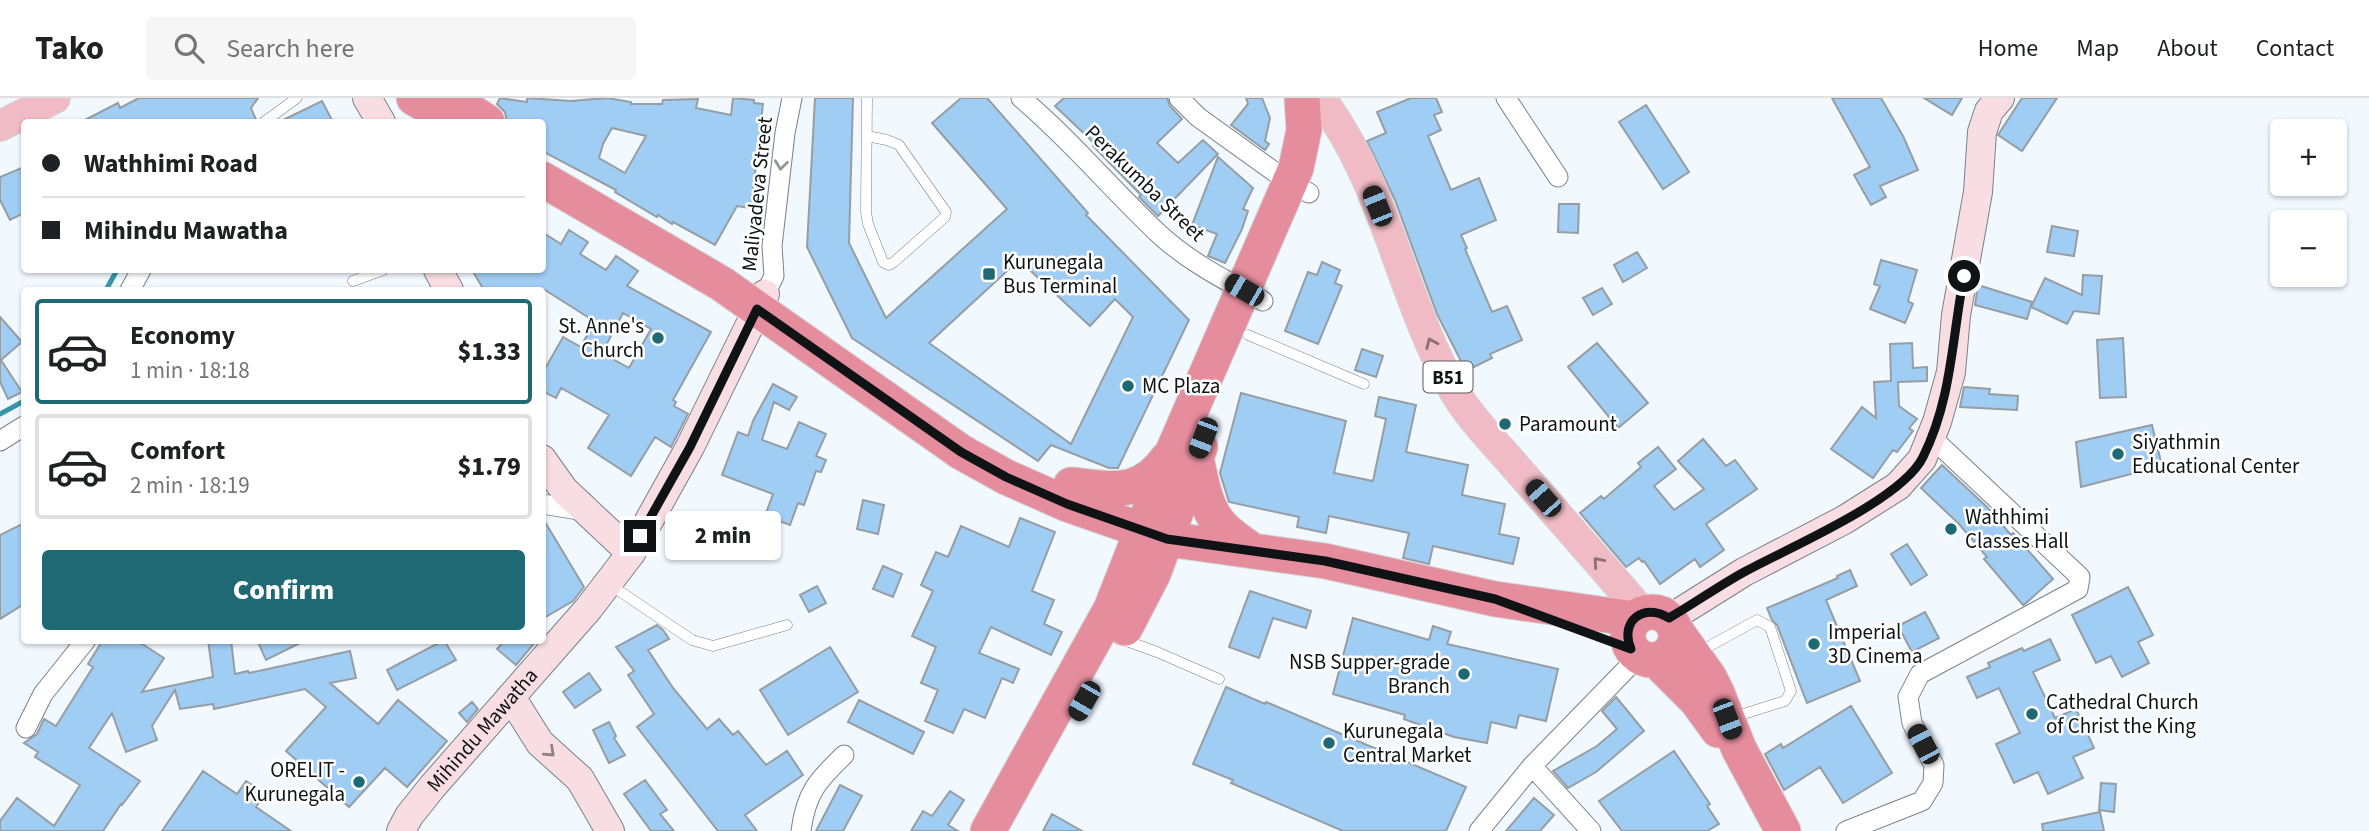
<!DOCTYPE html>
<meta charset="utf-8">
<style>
body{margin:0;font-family:"Source Sans 3",sans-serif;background:#f6f6f6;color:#202124;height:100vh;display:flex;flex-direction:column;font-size:26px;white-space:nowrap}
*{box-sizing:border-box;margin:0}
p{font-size:23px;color:#757577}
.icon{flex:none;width:38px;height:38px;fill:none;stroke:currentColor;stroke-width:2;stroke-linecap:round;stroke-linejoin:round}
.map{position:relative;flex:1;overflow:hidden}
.drawer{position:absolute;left:21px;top:189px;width:525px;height:357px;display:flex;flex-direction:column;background:#fff;border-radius:7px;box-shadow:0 2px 5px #0004}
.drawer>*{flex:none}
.guide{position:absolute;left:21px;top:21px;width:525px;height:154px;border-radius:7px;box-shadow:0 2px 5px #0004;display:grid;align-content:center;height:154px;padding:0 21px;background:#fff}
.buttons{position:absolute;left:2270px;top:21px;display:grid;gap:14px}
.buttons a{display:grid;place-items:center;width:77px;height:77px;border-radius:7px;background:#fff;box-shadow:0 2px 5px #0004;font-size:35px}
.end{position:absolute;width:32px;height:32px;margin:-16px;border:9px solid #101315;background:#fff;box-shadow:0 0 0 4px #fff}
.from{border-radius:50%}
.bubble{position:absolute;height:49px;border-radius:7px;background:#fff;box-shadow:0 2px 5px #0004;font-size:23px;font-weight:800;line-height:49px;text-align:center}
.car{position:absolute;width:21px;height:42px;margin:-21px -10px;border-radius:9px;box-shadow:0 0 5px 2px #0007;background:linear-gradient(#222 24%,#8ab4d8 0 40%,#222 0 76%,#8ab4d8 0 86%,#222 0)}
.guide b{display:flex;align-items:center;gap:24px;height:66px;font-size:26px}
.guide b+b{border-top:2px solid #e0e0e0}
.guide i{width:18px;height:18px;background:#202124}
ul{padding:12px 0 0;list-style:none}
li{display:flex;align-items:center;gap:21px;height:105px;margin:0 14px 10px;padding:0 7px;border:4px solid #e0e0e0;border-radius:7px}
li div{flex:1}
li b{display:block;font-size:26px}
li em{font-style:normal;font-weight:800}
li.on{border-color:#1f6974}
li>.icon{width:63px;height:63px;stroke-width:1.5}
.cta{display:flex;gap:14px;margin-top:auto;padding:14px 21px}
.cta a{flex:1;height:80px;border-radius:7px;background:#1f6974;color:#fff;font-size:28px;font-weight:800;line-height:80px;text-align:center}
header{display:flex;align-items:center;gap:42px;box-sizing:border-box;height:98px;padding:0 35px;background:#fff;border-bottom:2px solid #e0e0e0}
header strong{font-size:33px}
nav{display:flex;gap:38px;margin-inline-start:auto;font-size:24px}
.search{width:490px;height:63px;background:#f6f6f6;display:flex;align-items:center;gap:18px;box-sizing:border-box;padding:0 24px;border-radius:7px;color:#757577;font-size:26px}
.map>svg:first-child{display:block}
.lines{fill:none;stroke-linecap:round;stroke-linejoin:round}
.stream{stroke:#3696a9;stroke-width:5}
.building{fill:#a0cdf3;stroke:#969ea4;stroke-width:2;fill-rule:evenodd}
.lane-casing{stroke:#7a8187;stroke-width:11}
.street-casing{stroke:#7a8187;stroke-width:21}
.secondary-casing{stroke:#7a8187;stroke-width:30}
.primary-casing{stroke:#d4d5d5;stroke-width:32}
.highway-casing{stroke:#d4d5d5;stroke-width:37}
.lane{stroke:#fff;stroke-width:10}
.street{stroke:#fff;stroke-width:19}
.secondary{stroke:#f8dde2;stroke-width:28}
.primary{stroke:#f0bbc4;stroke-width:30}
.highway{stroke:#e68d9d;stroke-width:35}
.oneway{stroke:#939596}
.oneway2{stroke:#8b6f75}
.oneway3{stroke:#908286}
.route{stroke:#101315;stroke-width:9}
.poi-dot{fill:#1f6974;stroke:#fff;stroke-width:2.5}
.labels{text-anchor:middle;stroke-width:5;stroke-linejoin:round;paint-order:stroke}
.shield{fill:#fff;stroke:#585a5b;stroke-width:2}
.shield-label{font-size:19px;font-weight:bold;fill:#101315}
.street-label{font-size:21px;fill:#101315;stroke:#fff}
.poi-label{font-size:21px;fill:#101315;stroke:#fff;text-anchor:start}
</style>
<header>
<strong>Tako</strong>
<div class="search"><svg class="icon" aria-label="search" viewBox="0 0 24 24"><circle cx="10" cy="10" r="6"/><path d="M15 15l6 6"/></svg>Search here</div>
<nav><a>Home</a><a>Map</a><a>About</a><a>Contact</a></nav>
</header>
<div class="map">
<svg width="2369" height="733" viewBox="0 0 2369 733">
<rect width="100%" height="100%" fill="#f1f8fe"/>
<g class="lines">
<!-- stream -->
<path class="stream" d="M106,192L117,172
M0,316L24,303"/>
</g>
<!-- building -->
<path class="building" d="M139,0H258L251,10L257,24H81L118,5L120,10Z
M500,0L527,4V0L571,3L607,0L631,4V6H662L663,2L698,1L696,10L731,17L733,0L754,2V5L763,6L751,110L737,108L715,147L673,124L672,126L658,117L657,119L615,94L616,92L542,53V24H507L505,14L497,6ZM612,30L646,38L625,75L599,60L603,46Z
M815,0H853L849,145L886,220L1007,111L932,25L961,0H987L1088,115L1086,117L1189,222L1118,370H1109L1051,347L1038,363L852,240L807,149ZM1019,162L1090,228L1115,201L1133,219L1071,346L929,245Z
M1064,0H1167L1170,8L1182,21L1157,45L1178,65L1203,42L1218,56L1158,118L1139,99L1141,97L1093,48L1095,46L1055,8Z
M1246,0H1262L1270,20L1265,43L1269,46L1265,52L1231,27L1248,6Z
M1411,0H1436L1442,14L1434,17L1441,32L1428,38L1451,92L1479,80L1496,122L1461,137L1467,150L1465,151L1492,214L1507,208L1522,242L1490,256L1492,260L1466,273L1437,216L1395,102L1367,43L1386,35L1377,14Z
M1832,0H1881L1903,38L1918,72L1880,88L1886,99L1871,107L1854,77L1870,69Z
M1924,0H1962L1952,17Z
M2022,0H2057L2022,53L1998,37Z
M322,3L333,24H279Z
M1646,7L1689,74L1663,91L1619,24Z
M1218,59L1253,90L1243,111L1248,113L1242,131L1225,165L1208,158L1217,136L1192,127Z
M24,69V115L10,122L0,102V79Z
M1559,106H1579L1578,135L1558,134Z
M2052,128L2078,133L2074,158L2047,154Z
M569,132L588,144L580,156L606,172L616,158L638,173L627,188L711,234L673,302L676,304L674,308L688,316L671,349L655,339L631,378L588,350L609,317L561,290L556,300L542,293V276L563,239L581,249L594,223L545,192H484L472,172H542V134L561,146ZM623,215L651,231L629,270L602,255Z
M1637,154L1647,170L1623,184L1614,167Z
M1881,162L1917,172L1908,203L1913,206L1905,225L1870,211L1880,188L1874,186Z
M1322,164L1340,172L1335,185L1342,188L1318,246L1285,233L1308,174L1317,177Z
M2083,177L2102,178L2099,216L2074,213L2067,226L2031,209L2045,180L2082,197Z
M1978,187L2032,204L2027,221L1975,207Z
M1602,190L1612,206L1593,217L1583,200Z
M0,219L22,244L1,262L22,294L8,301L0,284Z
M2123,240L2126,299L2100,300L2097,242Z
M1597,245L1648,305L1618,330L1568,269Z
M1912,245L1913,270L1927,269V283L1898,284L1899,308L1917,321L1909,330L1913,333L1897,354L1893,352L1873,380L1831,351L1862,309L1876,320L1874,284L1891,283L1890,246Z
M1362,251L1383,258L1376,279L1355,272Z
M773,286L797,299L789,312L774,304L762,342L787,351L799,324L826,336L816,358L826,362L821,374L816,373L804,407L798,405L790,427L765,418L773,396L722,377L738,334L748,338L753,323Z
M1964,289L1990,291L1989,296L2018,298L2017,312L1960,309Z
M1241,295L1346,323L1334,375L1373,383L1386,321L1375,318L1379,299L1416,307L1406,354L1468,367L1462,397L1505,406L1499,436L1519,440L1513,466L1433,448L1429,466L1403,460L1409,435L1329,418L1326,435L1297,429L1299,419L1229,404L1220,375Z
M2152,327L2162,368L2081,389L2076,344Z
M1703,341L1726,368L1735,362L1757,391L1706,426L1724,452L1700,469L1695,461L1660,486L1644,463L1642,464L1639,460L1626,469L1580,415L1601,398L1604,401L1641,369L1638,365L1658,349L1676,371L1654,388L1674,412L1704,391L1678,363Z
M1942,367L1987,409L2011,437L2013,435L2053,481L2025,506L2023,507L1984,461L1987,459L1959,426L1921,390Z
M863,402L884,407L878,436L857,431Z
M542,419L584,489L573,503L542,521Z
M755,420L773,427L767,444L748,437Z
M1020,420L1055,434L1032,493L1054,502L1044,526L1062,534L1051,557L991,529L979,555L1019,571L1013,585L1002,580L985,620L964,611L953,635L925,623L938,592L921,585L936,549L912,538L933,493L921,487L936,454L948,459L961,428L1009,449Z
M24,425V506L0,521V437Z
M716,432L755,444L751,458L712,448Z
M1907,446L1927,477L1911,487L1891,456Z
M883,468L902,476L893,499L873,491Z
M1850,472L1857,488L1826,502L1860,583L1807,605L1777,527L1772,522L1767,510L1838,480L1837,478Z
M817,488L826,505L809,514L800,497Z
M2128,489L2153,537L2138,544L2149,565L2122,579L2111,558L2096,565L2072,517Z
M1250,493L1311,513L1306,530L1273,520L1259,560L1229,549Z
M1925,514L1939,540L1912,554L1898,528Z
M1353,520L1429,542L1433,528L1451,534L1447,546L1558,571L1546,623L1519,617L1516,630L1491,624L1487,645L1454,639L1404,621L1405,617L1333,596Z
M657,527L663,532L669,541L648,552L673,590L707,631L719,621L733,637L738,633L766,667L787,653L803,677L745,717L757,733H718L637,629L654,616L628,577L634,573L616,549Z
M2050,541L2060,562L2033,574L2055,620L2076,611L2094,650L2073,659L2083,680L2048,696L2038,674L2014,685L1996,646L2020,635L1999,590L1977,600L1967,579L1990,569L1988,565L2022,550L2024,553Z
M103,542H136L164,560L142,594L213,579L208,542H231L235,576L248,573L249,575L350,553L356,580L330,585L378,626L398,602L447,643L407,689L385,670L349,709L286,653L326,609L305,591L214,611L213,606L180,611L175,592L152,628L157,642L126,654L112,615L89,650L140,683L122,707L121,706L103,733H0V723L17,700L54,728L80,687L35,659L38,654L24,645L37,636L44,621L56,628L93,569L88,566Z
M257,542H306L266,562Z
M444,542L456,562L397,592L387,572Z
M505,542H537L516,567L497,551Z
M830,549L858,594L788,637L760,592Z
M589,575L601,592L575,610L563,594Z
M1226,589L1265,606L1266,604L1466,689L1446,733H1343L1231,685L1233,682L1193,666Z
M1616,599L1644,633L1596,674L1568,690L1553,673L1597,648L1617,631L1602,613Z
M859,602L924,634L913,656L848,624Z
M472,604L478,611L467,624L459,615Z
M1851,608L1892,675L1843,705L1820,669L1784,692L1765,656L1781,646L1783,650Z
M609,624L616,638L614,640L625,657L609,665L593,632Z
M1674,653L1710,706L1707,708L1719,726L1707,733H1622L1599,703Z
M203,673L237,696L246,683L265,695L256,709L291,733H162Z
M645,682L667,712L660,716L674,733H651L624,696Z
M2101,685L2116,686L2114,714L2099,712Z
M840,687L862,698L843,733H816Z
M950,693L964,702L948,727L958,733H911L923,713L932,718Z
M1534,700L1554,717L1540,733H1506Z
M2100,714L2104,733H2043L2042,726Z
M1052,716L1082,733H1043Z"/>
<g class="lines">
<!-- lane casing -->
<g class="lane-casing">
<path id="lane" d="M264,24L297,0
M867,38L887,42L899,47L946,114L945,119L894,164L889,167L883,164L868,126L866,114L867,0
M353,183L383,172
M1248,237L1364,286
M609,486L692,542L713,548L787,527
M1124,542L1157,554L1219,581
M1697,555L1757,522L1770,529L1791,593L1785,603L1734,619"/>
</g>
<!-- street casing -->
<g class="street-casing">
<path id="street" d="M1021,0C1071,42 1112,92 1159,136C1189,164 1227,183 1263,203
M1179,0L1198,19L1290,85L1309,95
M1506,0L1558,79
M130,192L141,172
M765,196L774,178L772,148L785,35L792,0
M0,343L24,328
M542,406L585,413
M26,630L43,596L86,542
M1532,668L1591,733
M801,733C806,695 817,683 844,657
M1479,733L1532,668L1639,558
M1846,733L1922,703L1933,685L1934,667L1912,625L1908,599L1920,576L2078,491L2080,479L1931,339"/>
</g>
<!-- secondary casing -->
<g class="secondary-casing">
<g id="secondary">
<path d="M367,0L381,24"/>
<path d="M438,172L449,192"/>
<path d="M542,361L564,392L631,455"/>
<path d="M1669,521L1744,474L1844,422L1898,388L1922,361L1937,324L1951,274L1956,217L1978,94L1982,34L1989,13L2000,0"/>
<path d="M511,599L540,645L580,681L610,733"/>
<path id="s1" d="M401,733L409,718L432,689L589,510L631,455L690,349L765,196"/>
</g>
</g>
<!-- primary casing -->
<g class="primary-casing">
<path id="primary" d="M1321,1C1387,88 1401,202 1456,296C1473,324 1499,349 1520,374C1561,421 1602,468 1643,515
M0,28L55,0"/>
</g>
<!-- highway casing -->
<g class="highway-casing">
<path id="highway" d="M414,0L457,24
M450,0L487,24
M542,81L722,186L961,354L1006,379L1067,406L1167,441L1325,463L1495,501L1634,521
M1196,360C1201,381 1204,406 1218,424C1227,436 1241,444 1253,453
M1071,387C1113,391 1140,399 1168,360
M1628 538a24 24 0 1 1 48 0a24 24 0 1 1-48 0Z
M1125,530L1153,476L1200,349
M1676,533L1709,579L1717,595L1739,651L1783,733
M1656,562L1697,603L1718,632
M988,733L1111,511L1174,351L1296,70L1304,32L1302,0"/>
</g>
<!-- lane -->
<use href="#lane" class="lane"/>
<!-- street -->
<use href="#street" class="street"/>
<!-- secondary -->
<use href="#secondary" class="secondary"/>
<!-- primary -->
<use href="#primary" class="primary"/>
<!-- highway -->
<use href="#highway" class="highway"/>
</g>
<!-- one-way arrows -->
<defs><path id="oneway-chevron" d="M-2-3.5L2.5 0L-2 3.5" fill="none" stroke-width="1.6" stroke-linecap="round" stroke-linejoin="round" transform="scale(1.75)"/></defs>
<use class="oneway" href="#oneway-chevron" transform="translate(781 67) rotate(97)"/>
<g class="oneway2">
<use href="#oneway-chevron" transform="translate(1431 245) rotate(-114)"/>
<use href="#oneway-chevron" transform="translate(1598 464) rotate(-131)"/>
</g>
<use class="oneway3" href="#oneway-chevron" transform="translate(550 654) rotate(43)"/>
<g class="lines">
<!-- route -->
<path class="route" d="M640,438L690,349L757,211L961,354L1006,379L1067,406L1167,441L1325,463L1495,501L1631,551C1619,523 1644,504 1669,520C1695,505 1720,487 1746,473C1790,449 1902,402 1923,359C1952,301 1952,239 1964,178"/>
</g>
<!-- markers -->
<g class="poi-dot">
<rect x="982" y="169" width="14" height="14" rx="3.5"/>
<circle cx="658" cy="240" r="7"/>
<circle cx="1128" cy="288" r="7"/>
<circle cx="1505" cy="326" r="7"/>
<circle cx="2118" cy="356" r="7"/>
<circle cx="1951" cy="431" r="7"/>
<circle cx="1814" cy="546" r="7"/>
<circle cx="1464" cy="576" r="7"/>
<circle cx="2032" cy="616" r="7"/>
<circle cx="1329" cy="645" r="7"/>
<circle cx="359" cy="684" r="7"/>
</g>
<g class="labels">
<!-- shield labels -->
<rect class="shield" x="1423.5" y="263.5" width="49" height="31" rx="5"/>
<g class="shield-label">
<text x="1448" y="286">B51</text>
</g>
<!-- street labels -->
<g class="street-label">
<text transform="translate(1145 85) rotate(44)" y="7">Perakumba Street</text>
<text transform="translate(757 96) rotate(-84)" y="7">Maliyadeva Street</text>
<text dy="7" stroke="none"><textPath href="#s1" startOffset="130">Mihindu Mawatha</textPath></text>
</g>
<!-- poi labels -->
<g class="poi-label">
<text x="1003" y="171">Kurunegala<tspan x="1003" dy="24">Bus Terminal</tspan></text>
<text x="644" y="235" text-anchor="end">St. Anne's<tspan x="644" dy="24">Church</tspan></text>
<text x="1142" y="295">MC Plaza</text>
<text x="1519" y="333">Paramount</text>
<text x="2132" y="351">Siyathmin<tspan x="2132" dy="24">Educational Center</tspan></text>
<text x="1965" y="426">Wathhimi<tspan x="1965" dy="24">Classes Hall</tspan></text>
<text x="1828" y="541">Imperial<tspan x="1828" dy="24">3D Cinema</tspan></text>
<text x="1450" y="571" text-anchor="end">NSB Supper-grade<tspan x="1450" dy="24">Branch</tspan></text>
<text x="2046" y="611">Cathedral Church<tspan x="2046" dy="24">of Christ the King</tspan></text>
<text x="1343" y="640">Kurunegala<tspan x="1343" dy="24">Central Market</tspan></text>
<text x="345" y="679" text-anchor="end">ORELIT -<tspan x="345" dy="24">Kurunegala</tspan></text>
</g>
</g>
</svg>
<div class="buttons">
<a>+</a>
<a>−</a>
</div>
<i class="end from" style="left:1964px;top:178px"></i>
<i class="end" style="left:640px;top:438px"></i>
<div class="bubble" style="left:665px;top:413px;width:116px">2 min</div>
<i class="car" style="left:1377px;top:108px;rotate:338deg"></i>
<i class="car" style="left:1244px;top:192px;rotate:300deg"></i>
<i class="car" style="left:1203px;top:340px;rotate:201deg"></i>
<i class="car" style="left:1543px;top:400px;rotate:319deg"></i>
<i class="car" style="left:1084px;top:603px;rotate:210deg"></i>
<i class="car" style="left:1727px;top:621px;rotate:159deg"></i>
<i class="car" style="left:1923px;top:646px;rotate:332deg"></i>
<div class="guide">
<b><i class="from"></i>Wathhimi Road</b>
<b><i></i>Mihindu Mawatha</b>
</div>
<section class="drawer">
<ul>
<li class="on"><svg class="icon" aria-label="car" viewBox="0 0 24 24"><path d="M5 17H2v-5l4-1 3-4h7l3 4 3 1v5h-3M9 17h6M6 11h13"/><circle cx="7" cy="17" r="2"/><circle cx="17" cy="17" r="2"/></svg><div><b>Economy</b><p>1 min · 18:18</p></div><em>$1.33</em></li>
<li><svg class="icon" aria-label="car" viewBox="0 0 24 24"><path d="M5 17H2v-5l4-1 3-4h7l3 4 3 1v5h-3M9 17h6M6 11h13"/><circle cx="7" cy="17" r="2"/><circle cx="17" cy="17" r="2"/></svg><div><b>Comfort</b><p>2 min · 18:19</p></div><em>$1.79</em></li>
</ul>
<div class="cta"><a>Confirm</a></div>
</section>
</div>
